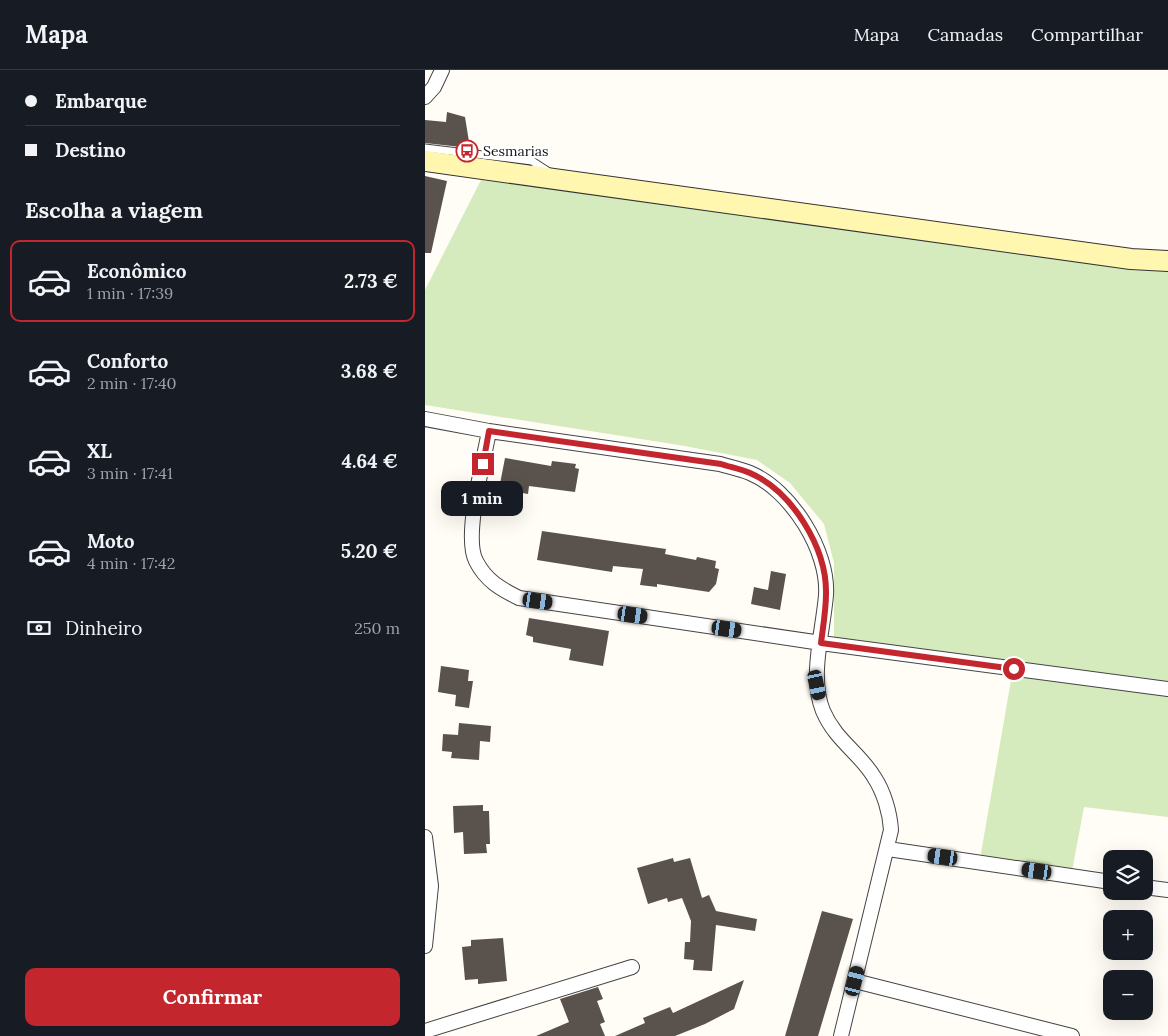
<!DOCTYPE html>
<html lang="pt">
<meta charset="utf-8">
<style>
body{margin:0;font-family:Lora,serif;background:#20242c;color:#f1f3f6;height:100vh;display:flex;flex-direction:column;font-size:19px;white-space:nowrap}
*{box-sizing:border-box;margin:0}
p{font-size:16px;color:#9ea1a6}
.icon{flex:none;width:28px;height:28px;fill:none;stroke:currentColor;stroke-width:2;stroke-linecap:round;stroke-linejoin:round}
.map{position:relative;flex:1;overflow:hidden}
.drawer{display:flex;flex-direction:column;background:#171b24;width:425px}
.drawer>*{flex:none}
.hud{display:grid;align-content:center;height:110px;padding:0 25px;background:#171b24}
.controls{position:absolute;left:678px;top:780px;display:grid;gap:10px}
.controls a{display:grid;place-items:center;width:50px;height:50px;border-radius:10px;background:#171b24;box-shadow:0 5px 20px #0002;font-size:25px}
.end{position:absolute;width:22px;height:22px;margin:-11px;border:6px solid #c4262e;background:#fff;box-shadow:0 0 0 2px #fff}
.from{border-radius:50%}
.bubble{position:absolute;height:35px;border-radius:10px;background:#171b24;box-shadow:0 5px 20px #0002;font-size:16px;font-weight:800;line-height:35px;text-align:center}
.car{position:absolute;width:15px;height:30px;margin:-15px -8px;border-radius:6px;box-shadow:0 0 4px 1px #0007;background:linear-gradient(#222 24%,#8ab4d8 0 40%,#222 0 76%,#8ab4d8 0 86%,#222 0)}
.hud b{display:flex;align-items:center;gap:18px;height:48px;font-size:19px}
.hud b+b{border-top:1px solid #363941}
.hud i{width:12px;height:12px;background:#f1f3f6}
ul{padding:0;list-style:none}
li{display:flex;align-items:center;gap:15px;height:82px;margin:0 10px 8px;padding:0 15px;border:2px solid transparent;border-radius:10px}
li div{flex:1}
li b{display:block;font-size:19px}
li em{font-style:normal;font-weight:800}
li.active{border-color:#c4262e}
li>.icon{width:45px;height:45px;stroke-width:1.5}
h2{padding:0 25px;font-size:22px;line-height:60px}
.pay{display:flex;align-items:center;gap:12px;height:55px;padding:0 25px;font-size:19px}
.pay p{margin-inline-start:auto}
.cta{display:flex;gap:10px;margin-top:auto;padding:10px 25px}
.cta a{flex:1;height:58px;border-radius:10px;background:#c4262e;color:#fff;font-size:20px;font-weight:800;line-height:58px;text-align:center}
header{display:flex;align-items:center;gap:30px;box-sizing:border-box;height:70px;padding:0 25px;background:#171b24;border-bottom:1px solid #363941}
header strong{font-size:24px}
nav{display:flex;gap:28px;margin-inline-start:auto;font-size:18px}
main{display:flex;flex:1;min-height:0}
.map>svg:first-child{display:block}
.green{fill:#d5ebbd}
.building{fill:#5a524d}
.lines{fill:none;stroke-linecap:round;stroke-linejoin:round}
.service-casing{stroke:#444;stroke-width:9}
.minor-casing{stroke:#444;stroke-width:16}
.secondary-casing{stroke:#333;stroke-width:22}
.service{stroke:#fff;stroke-width:7}
.minor{stroke:#fff;stroke-width:14}
.secondary{stroke:#fff6b0;stroke-width:20}
.route{stroke:#c4262e;stroke-width:6}
.labels{text-anchor:middle;stroke-width:5;stroke-linejoin:round;paint-order:stroke}
.poi-label{font-size:14px;fill:#111;stroke:#fff;text-anchor:start}
</style>
<header>
<strong>Mapa</strong>
<nav><a>Mapa</a><a>Camadas</a><a>Compartilhar</a></nav>
</header>
<main>
<section class="drawer">
<div class="hud">
<b><i class="from"></i>Embarque</b>
<b><i></i>Destino</b>
</div>
<h2>Escolha a viagem</h2>
<ul>
<li class="active"><svg class="icon" aria-label="car" viewBox="0 0 24 24"><path d="M5 17H2v-5l4-1 3-4h7l3 4 3 1v5h-3M9 17h6M6 11h13"/><circle cx="7" cy="17" r="2"/><circle cx="17" cy="17" r="2"/></svg><div><b>Econômico</b><p>1 min · 17:39</p></div><em>2.73 €</em></li>
<li><svg class="icon" aria-label="car" viewBox="0 0 24 24"><path d="M5 17H2v-5l4-1 3-4h7l3 4 3 1v5h-3M9 17h6M6 11h13"/><circle cx="7" cy="17" r="2"/><circle cx="17" cy="17" r="2"/></svg><div><b>Conforto</b><p>2 min · 17:40</p></div><em>3.68 €</em></li>
<li><svg class="icon" aria-label="car" viewBox="0 0 24 24"><path d="M5 17H2v-5l4-1 3-4h7l3 4 3 1v5h-3M9 17h6M6 11h13"/><circle cx="7" cy="17" r="2"/><circle cx="17" cy="17" r="2"/></svg><div><b>XL</b><p>3 min · 17:41</p></div><em>4.64 €</em></li>
<li><svg class="icon" aria-label="car" viewBox="0 0 24 24"><path d="M5 17H2v-5l4-1 3-4h7l3 4 3 1v5h-3M9 17h6M6 11h13"/><circle cx="7" cy="17" r="2"/><circle cx="17" cy="17" r="2"/></svg><div><b>Moto</b><p>4 min · 17:42</p></div><em>5.20 €</em></li>
</ul>
<div class="pay"><svg class="icon" aria-label="cash" viewBox="0 0 24 24"><path d="M3 7h18v10H3z"/><circle cx="12" cy="12" r="2"/></svg>Dinheiro<p>250 m</p></div>
<div class="cta"><a>Confirmar</a></div>
</section>
<div class="map">
<svg width="743" height="966" viewBox="0 0 743 966">
<rect width="100%" height="100%" fill="#fffdf5"/>
<!-- green -->
<path class="green" d="M56,110L743,196V747L659,737L647,801L555,789L589,593L409,568V493L399,454L365,413L332,390L260,376L0,335V220Z"/>
<!-- building -->
<path class="building" d="M22,42L40,47L45,78L0,73V50L21,52Z
M0,106L22,111L6,183H0Z
M80,388L126,396L127,391L151,394L150,398L154,399L150,422L104,416L103,424L74,419Z
M117,461L241,479L240,484L271,490L272,487L291,491L290,498L294,499L291,514L284,522L232,514V517L215,515L218,499L188,496L187,502L112,490Z
M346,501L361,504L355,540L326,534L329,517L343,520Z
M104,548L184,561L178,596L144,590L146,579L108,572V567L101,565Z
M16,596L44,600L43,611H48L44,638L30,636L31,625L13,622Z
M34,653L66,656L65,672L55,671L54,690L26,688L27,682L17,681L18,664L33,665Z
M58,735V741H64L65,774H61L62,783L39,784L38,762L29,763L28,736Z
M248,788L249,792L265,788L277,828L284,825L291,841L332,849L330,861L291,855L287,901L268,900L269,890L259,889L260,872H265L266,851L257,828L243,832L242,828L223,834L212,798Z
M397,841L428,849L393,966H360Z
M78,868L82,911L53,914V909L40,910L37,877L46,876V870Z
M319,910L309,939L280,954L250,966H190L220,953L218,948L245,937L248,943Z
M173,917L178,929L172,931L180,952L175,954L180,966H111L144,952L135,929Z"/>
<g class="lines">
<!-- service casing -->
<g class="service-casing">
<path id="service" d="M0,78L107,91L124,102"/>
</g>
<!-- minor casing -->
<g class="minor-casing">
<path id="minor" d="M0,27L9,17L17,0
M0,349L64,361L295,394C305,397 315,399 325,403C366,420 404,481 401,525C398,562 384,607 398,641C411,671 434,682 449,707C459,722 465,743 466,760L416,966
M64,361C59,390 38,467 51,491C61,511 76,519 94,528L396,573L743,619
M0,767L6,816L0,876
M463,779L686,812
M719,817L743,820
M430,911L647,966
M0,961L207,897"/>
</g>
<!-- secondary casing -->
<g class="secondary-casing">
<path id="secondary" d="M0,91L706,189L743,191"/>
</g>
<!-- service -->
<use href="#service" class="service"/>
<!-- minor -->
<use href="#minor" class="minor"/>
<!-- secondary -->
<use href="#secondary" class="secondary"/>
</g>
<g class="lines">
<!-- route -->
<path class="route" d="M58,394L64,361L296,394C305,397 316,399 325,403C367,421 402,478 401,524C401,540 398,557 396,573L589,599"/>
</g>
<!-- icons -->
<defs>
<g id="bus-ring" transform="scale(1.125)"><circle r="9.5" fill="#fff" stroke="#c4262e" stroke-width="1.5"/><path d="M-5-6H5V4H4V6H2V4H-2V6H-4V4H-5ZM-3.5-4V0h7V-4ZM-3.5 1.2v1.5H-2V1.2ZM2 1.2v1.5H3.5V1.2Z" fill="#c4262e"/></g>
</defs>
<g fill-rule="evenodd">
<use href="#bus-ring" x="42" y="81"/>
</g>
<g class="labels">
<!-- poi labels -->
<g class="poi-label">
<text x="58" y="86">Sesmarias</text>
</g>
</g>
</svg>
<div class="controls">
<a><svg class="icon" aria-label="layers" viewBox="0 0 24 24"><path d="M12 4l9 5-9 5-9-5zM3 14l9 5 9-5"/></svg></a>
<a>+</a>
<a>−</a>
</div>
<i class="end from" style="left:589px;top:599px"></i>
<i class="end" style="left:58px;top:394px"></i>
<div class="bubble" style="left:16px;top:411px;width:82px">1 min</div>
<i class="car" style="left:113px;top:531px;rotate:98deg"></i>
<i class="car" style="left:208px;top:545px;rotate:98deg"></i>
<i class="car" style="left:302px;top:559px;rotate:98deg"></i>
<i class="car" style="left:392px;top:615px;rotate:168deg"></i>
<i class="car" style="left:518px;top:787px;rotate:278deg"></i>
<i class="car" style="left:612px;top:801px;rotate:278deg"></i>
<i class="car" style="left:430px;top:911px;rotate:14deg"></i>
</div>
</main>
